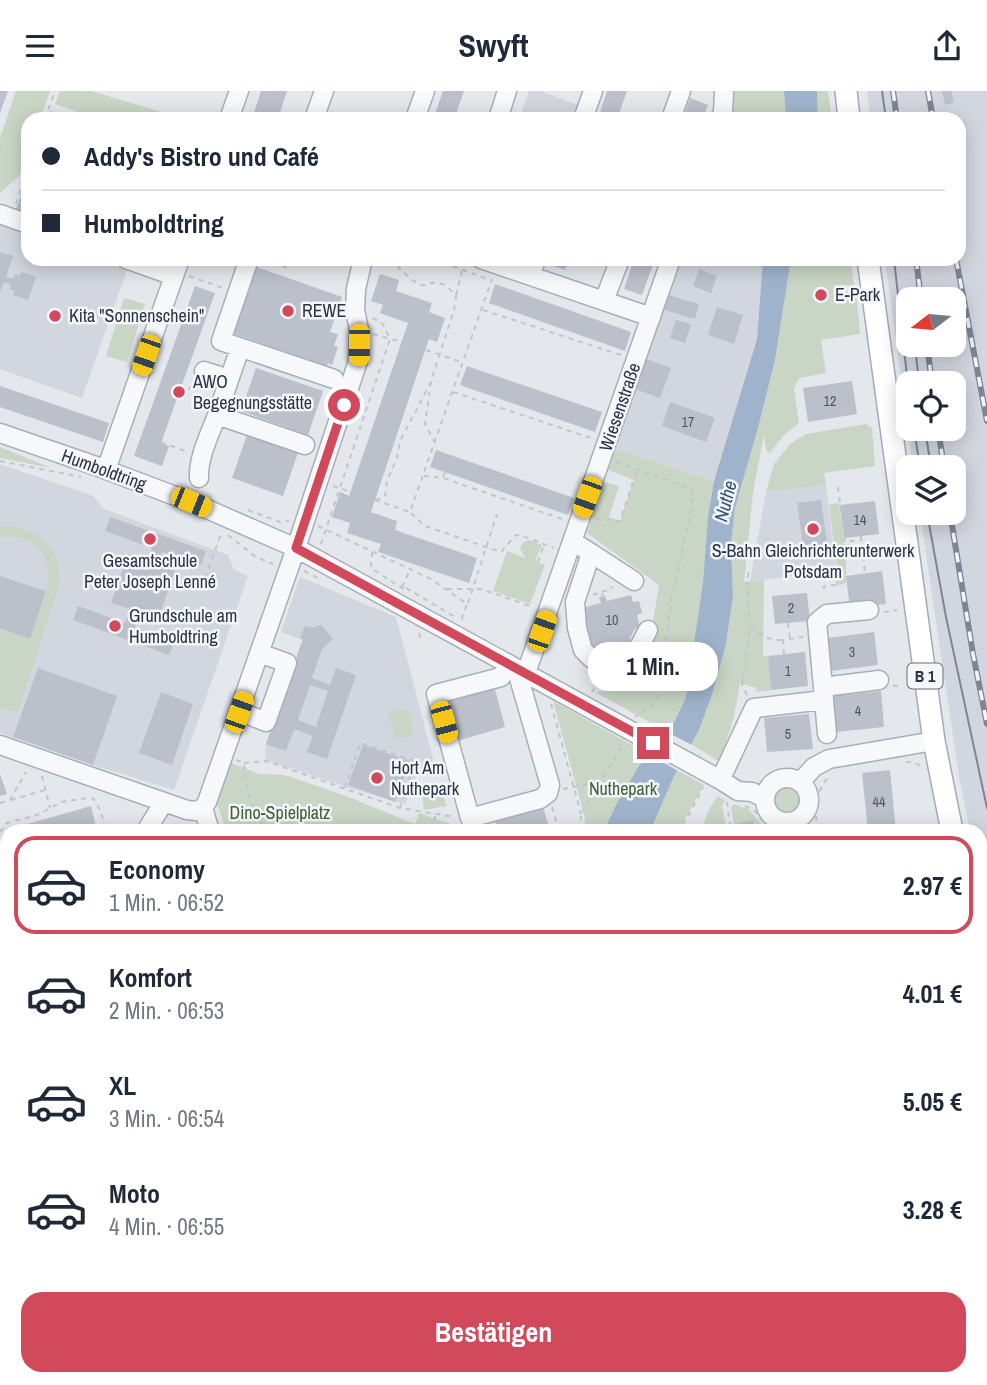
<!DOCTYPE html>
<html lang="de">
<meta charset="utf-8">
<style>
body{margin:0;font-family:"Archivo Narrow",sans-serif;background:#f2f2f3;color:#1f2937;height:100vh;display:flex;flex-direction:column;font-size:26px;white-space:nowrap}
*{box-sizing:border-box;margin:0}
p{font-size:23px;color:#747a83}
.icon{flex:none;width:38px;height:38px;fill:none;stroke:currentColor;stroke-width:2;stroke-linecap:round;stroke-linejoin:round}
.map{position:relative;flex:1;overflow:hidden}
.side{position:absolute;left:0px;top:733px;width:987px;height:562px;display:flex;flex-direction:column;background:#fff;border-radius:21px 21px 0 0;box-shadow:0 4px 18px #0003}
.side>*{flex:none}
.hud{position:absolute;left:21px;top:21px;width:945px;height:154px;border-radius:21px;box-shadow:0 4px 18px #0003;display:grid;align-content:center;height:154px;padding:0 21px;background:#fff}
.needle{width:46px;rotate:254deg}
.buttons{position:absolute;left:896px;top:196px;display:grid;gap:14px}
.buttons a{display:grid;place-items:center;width:70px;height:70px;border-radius:14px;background:#fff;box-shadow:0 4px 18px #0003;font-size:35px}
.end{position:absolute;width:32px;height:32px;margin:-16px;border:9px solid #d1495b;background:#fff;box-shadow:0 0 0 4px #fff}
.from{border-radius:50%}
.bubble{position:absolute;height:49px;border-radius:21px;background:#fff;box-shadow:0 4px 18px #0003;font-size:23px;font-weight:800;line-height:49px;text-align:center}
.car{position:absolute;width:21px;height:42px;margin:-21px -10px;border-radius:9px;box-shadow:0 0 5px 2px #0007;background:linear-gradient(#f5c518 24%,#345 0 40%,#f5c518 0 76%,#345 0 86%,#f5c518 0)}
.hud b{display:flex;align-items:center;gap:24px;height:66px;font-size:26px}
.hud b+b{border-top:2px solid #e0e1e3}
.hud i{width:18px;height:18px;background:#1f2937}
ul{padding:12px 0 0;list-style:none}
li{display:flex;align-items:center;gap:21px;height:98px;margin:0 14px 10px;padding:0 7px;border:4px solid transparent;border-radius:21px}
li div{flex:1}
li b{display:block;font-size:26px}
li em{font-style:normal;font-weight:800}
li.selected{border-color:#d1495b}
li>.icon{width:63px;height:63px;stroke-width:1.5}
.primary-button{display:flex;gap:14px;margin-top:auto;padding:14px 21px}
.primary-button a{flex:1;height:80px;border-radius:21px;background:#d1495b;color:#fff;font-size:28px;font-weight:800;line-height:80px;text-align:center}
header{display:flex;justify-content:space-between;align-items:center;height:91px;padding:0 21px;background:#fff;font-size:32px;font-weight:800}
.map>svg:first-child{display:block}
.built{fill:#d2d6de;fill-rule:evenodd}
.green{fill:#c9d6c5}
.water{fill:#9fb4cc}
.pier{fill:#e4e7ec}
.building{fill:#bbc0ca;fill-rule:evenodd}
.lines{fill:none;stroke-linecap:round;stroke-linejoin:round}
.minor-casing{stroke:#a9aeb7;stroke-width:21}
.major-casing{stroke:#a3abb8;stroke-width:24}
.path{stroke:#c2c5cb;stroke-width:2;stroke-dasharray:5 5;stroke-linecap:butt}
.minor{stroke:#f7f8fa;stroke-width:18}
.major{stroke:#fff;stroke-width:21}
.tram{stroke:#7d8696;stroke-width:2}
.rail-casing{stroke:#7d8696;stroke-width:6}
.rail{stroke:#f4f6f9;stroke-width:3.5;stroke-dasharray:10;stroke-linecap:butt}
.route{stroke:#d1495b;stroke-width:9}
.poi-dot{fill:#d1495b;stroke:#f4f6f9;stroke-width:2.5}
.labels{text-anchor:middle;stroke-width:5;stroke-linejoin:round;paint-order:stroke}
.number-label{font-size:14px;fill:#4f5766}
.shield{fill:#f4f6f9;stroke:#676e7b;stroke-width:2}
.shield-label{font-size:16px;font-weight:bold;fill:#2b3445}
.poi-label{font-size:18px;fill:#2b3445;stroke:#f4f6f9;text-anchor:start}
.street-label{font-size:18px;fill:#2b3445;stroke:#f4f6f9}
.park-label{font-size:18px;fill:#3f6138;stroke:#f4f6f9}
.water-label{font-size:19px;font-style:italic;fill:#34527a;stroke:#f4f6f9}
</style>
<header><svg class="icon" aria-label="menu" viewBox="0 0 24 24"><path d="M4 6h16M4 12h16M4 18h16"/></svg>Swyft<svg class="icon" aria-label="share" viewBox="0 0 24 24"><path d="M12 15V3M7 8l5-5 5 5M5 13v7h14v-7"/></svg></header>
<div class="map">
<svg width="987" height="1294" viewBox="0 0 987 1294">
<rect width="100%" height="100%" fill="#e4e7ec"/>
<!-- built -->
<path class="built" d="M529,0H540L579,14L574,28H519Z
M867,0H987V828L980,793V740H970L959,686L920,422H954V376H913L885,168H959V28H870ZM908,208H954V254H908ZM908,292H954V338H908Z
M0,128L28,137V168H115L129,173L82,307L0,278Z
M679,168H763L757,248L714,390L616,358Z
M0,373L93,405L104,418L228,464L234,479L248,485L174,699L93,674L0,642Z
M826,394L836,479L750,491L766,401Z
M300,486L396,526L436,679L419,677L405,713L350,697L265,669L266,653L302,549L281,541Z"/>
<!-- green -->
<path class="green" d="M16,0H50L40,28H28V60L19,85L0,102V47Z
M60,0H91L165,22L164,28H98L55,13Z
M731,0H784L786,28H740L728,23Z
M817,0H828L832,28H818Z
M791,168H850L855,199L848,194L842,196L857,208L860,243L821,249L826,282L799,287L794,298L799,332L785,343L770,362L766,359L764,344L753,402L744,491L764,489L763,565H768L771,599L756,601L757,597L740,592L734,625L720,671L691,653L699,639L712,604L726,553L733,505L731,454L735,417L758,337L775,269Z
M124,207L145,213L127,271L106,265Z
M866,333L872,337L875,375L824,382L826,394L766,401L774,373L790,353L806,343Z
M0,356L51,377L0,367Z
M616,358L714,390L708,425L703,491L686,606L669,642L595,601L626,598L648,562L659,494L587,442L604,391L619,395L609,426L620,430L634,389L608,379Z
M839,412L844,453H850V458L846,469V491L844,493L836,494L835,479L837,478L829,414Z
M10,435C38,438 62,459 59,490C56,509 47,529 42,547C34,572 26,596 18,621L5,617L0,620V537L30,547C39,520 63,479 36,455C25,446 13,444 0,446V436Z
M529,449L542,454L535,470L545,474L530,513L493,500L507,460L525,467L520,458L523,451Z
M553,610L704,694L678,740H584L585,727Z
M407,617L414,644L396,648L388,622Z
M231,672L259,683L285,684L346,705L415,733L419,722L450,733L452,740H231L225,735L217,714Z
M772 709a15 15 0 1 1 30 0a15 15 0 1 1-30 0Z
M443,700L446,715L424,719L422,704Z
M718,705L725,710L722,715L726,734L712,738V740H704C702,729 711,714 718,705Z
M734,713C740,716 746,716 751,721C757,727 761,734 768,740H756L753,729L734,733L731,716Z
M7,1171V1203L0,1216V1173Z
M195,1288H274L280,1294H195Z
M377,1288H697L692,1294H382Z"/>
<!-- water -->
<path class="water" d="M784,0H817L818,28H786Z
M763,168H791L775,269L758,337L735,417L731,454L733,505L726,553L712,604L699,639L674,685L650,740H604L617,712L639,675L669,642L686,606L703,491L708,425L714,390L757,248Z
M0,900L7,909V1166L0,1168Z
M153,1288H195V1294H154Z
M274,1288H377L382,1294H280Z"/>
<!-- pier -->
<path class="pier" d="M665,640L694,655L680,681L646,662Z"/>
<!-- building -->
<path class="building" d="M0,0H8L0,22Z
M261,0H287L278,28H252Z
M443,0H464L454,28H433Z
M607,0H627L617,28H598Z
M942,0H951L954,11L945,14Z
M690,7L708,14L703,28H683Z
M50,20L73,28H48Z
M23,99L28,100V122L16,118Z
M0,161L13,165L6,186L13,188L15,183L20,185L21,181L36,186L28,209L13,204L14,200L9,198L11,194L4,191L0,201Z
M550,168H569L565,179L548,173Z
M634,168H655L642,204L624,198Z
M254,175L342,206L330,241L338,243L334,255L338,256L332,274L328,272L327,275L231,242Z
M699,178L717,185L711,202L693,195Z
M380,183L399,189L396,200L432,212L429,221L445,227L437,251L429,248L371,421L397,430L395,439L477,467L469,492L378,461L381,453L347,442L350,432L332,426L340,401L349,405L408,232L380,222L383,214L371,210Z
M495,193L631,241L625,260L489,212Z
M195,195L215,202L161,352L169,355L162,375L134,365Z
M668,204L699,213L695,228L664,219Z
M717,216L743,224L734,253L708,244Z
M676,229L691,233L685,252L670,247Z
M646,268L671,277L660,307L635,298Z
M467,275L602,321L595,341L460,294Z
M256,277L323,300L308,344L241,320Z
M852,290L857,323L808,331L803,297Z
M0,295L109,332L103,351L0,316Z
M670,311L715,327L706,351L662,335Z
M248,341L299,359L283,405L232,387Z
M436,359L574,407L568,424L430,376Z
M821,409L829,465L805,468L797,412Z
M875,410L879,443L844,447L840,414Z
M110,426L206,460L201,474L162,461L158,474L175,480L158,528L140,522L135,536L175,550L169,564L73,529L78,515L125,532L130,518L111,512L128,463L147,470L152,457L105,440Z
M882,480L886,513L850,517L846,485Z
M0,485L46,500L30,548L0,537Z
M807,502L810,530L775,533L772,505Z
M631,504L633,511L639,510L642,522L637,524L640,537L635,538L630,547L632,555L619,557L618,551L593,558L591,550L586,552L582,540L588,538L582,517L601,512L599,506L605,505L607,510Z
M321,534L333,548L322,558L312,587L330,594L336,577L356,584L327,668L307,661L313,645L294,638L286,660L266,653L303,548L300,547L305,535L312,537ZM310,594L328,600L316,636L298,629Z
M874,541L878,574L831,580L827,547Z
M805,561L808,595L771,599L768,565Z
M38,577L117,605L93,674L13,646Z
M494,595L505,636L457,650L446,609Z
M881,600L884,636L835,641L831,605Z
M161,601L193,613L172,674L139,662Z
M809,623L813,658L767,661L764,627Z
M363,654L410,670L395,711L348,694Z
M890,679L896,740H868L862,682Z
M0,683L7,703L0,705Z
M541,709L550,740H498L493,723Z
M91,715L96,735L78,740H11L10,738Z
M753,729L756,740H712V738Z
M3,818L7,821V852L0,847V823Z
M987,1188V1294H951L949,1288H980V1189Z
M38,1288H60V1294H38Z
M81,1288H96V1289L131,1288L144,1291L143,1294H72L71,1291Z
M760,1288H873V1289L857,1294H739Z"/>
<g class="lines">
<!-- minor casing -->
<g class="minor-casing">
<path id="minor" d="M229,28L239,0
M314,28L324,0
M415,28L425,0
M498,28L507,0
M583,28L593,0
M671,28L681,0
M720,28L723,21L724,0
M0,123L28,133
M126,168L174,185
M249,168L221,250L334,288
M481,168L651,226
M531,185L536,168
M604,210L620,168
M204,280L229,288
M217,324L240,257
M0,342L96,375L191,411L296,457L719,688L738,700L752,701L765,707
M106,379L180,168
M199,387C198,366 210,343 217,324L305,354
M572,450L591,462L575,511L577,537L583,559L591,567L605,577L638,558L648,539
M591,462L634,490
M509,573L501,586L436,603L470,727L540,708L548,702L550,694L516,577
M526,582L671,168
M823,596L817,531L827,523L869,519
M824,609L827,643
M239,620L266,631L287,572L259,562
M0,654L187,719L196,720L203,717
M765 709a22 22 0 1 1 44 0a22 22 0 1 1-44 0Z
M719,688L724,681L754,617L824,609L823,596L879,589
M800,691L814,676L829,668L934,650
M203,717L207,711L296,457L358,270L359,239L355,219L356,198L363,168
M203,717L210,740
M146,740L164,711
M0,771L7,773
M0,790L7,797
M980,938L987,970
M980,1013L987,1011
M980,1163L987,1160
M0,1225L5,1223L7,1242
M13,1288V1294
M926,1288L927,1294"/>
</g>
<!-- major casing -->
<g class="major-casing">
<path id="major" d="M846,0L849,28
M868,168L934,650L952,740
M980,872L987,903"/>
</g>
<!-- path -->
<path class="path" d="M45,28L55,0
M16,113L28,77
M390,168C397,175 412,191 421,194C427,195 426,193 432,192C443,190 449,197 456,205L454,219L431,290L425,333L434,350
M434,168L490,189
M263,170L292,178
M189,185L223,197
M456,204L465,168
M483,219L621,264
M373,243L402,251
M426,259L461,271
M179,301C187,301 191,297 195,291
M453,301L591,347
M161,351L188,361
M0,370L81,386
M616,371L692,398V416L672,505L663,570L662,595L658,605L652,614L635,626
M424,385L443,387L565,429
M443,386L445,381
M333,395L351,401
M838,396L845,451L861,449
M375,409L410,421L492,188
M376,409L385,406L387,390L397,367L400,350L431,291
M248,419L280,431L289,430
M411,422L425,435L501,461L516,444H520L554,457
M596,428L620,430L637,379
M318,435L431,488L467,513L461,530
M228,444L256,466L273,473
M861,445L865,483
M321,453L390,248L383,233L371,226
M372,461L371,477L405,499
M864,464L890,461
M538,471L544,454
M304,480L318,487
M205,487L222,440
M402,496L410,479
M406,497L455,526
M447,498H481L533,516
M824,498V495L836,494L835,479
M602,501L611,498L612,495
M593,504L601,501L603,505
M468,512L497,423
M884,521L897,519
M788,532L790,548
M750,536C762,545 768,549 783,549
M419,542L421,550
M784,563L783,549L803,546
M893,595L903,594
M592,601L598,591
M747,604L742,595L750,535L747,489L749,479
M551,613L581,723
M236,669L244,672C246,698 250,720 268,740
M906,671H913L923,676
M244,672L266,670L400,717L455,726
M42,685L50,717
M763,688L772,683L790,678
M345,697L360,652L415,670L400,717
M563,698L599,691
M11,709L45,699
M727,711L730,734
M0,712L10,709L26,681
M745,715L756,721L765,734L778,740
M552,716L559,740
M434,740L435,725
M580,740L581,723L624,652
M675,740L686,729L703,697
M808,740L816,736
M818,740C814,722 815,699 829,686
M0,741L7,732L37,724L62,711L87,707L94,708L101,721L106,740
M0,922L7,911
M0,1171L7,1169
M68,1288V1294
M149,1288L150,1294
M203,1288L205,1294
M238,1288L246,1294
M413,1288L416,1294
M569,1288L574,1294
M634,1288L637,1294
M942,1288L944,1294
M428,1294L430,1288
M525,1294L527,1288
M640,1294L642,1288
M727,1294L754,1288
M909,1294L910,1288"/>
<!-- minor -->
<use href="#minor" class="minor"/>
<!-- major -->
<use href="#major" class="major"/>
<!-- tram -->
<path class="tram" d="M882,0L886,28
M894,168L908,294
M915,254L919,292
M914,338L920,376
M925,338L931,376
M927,422L946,526L987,717"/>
<!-- rail casing -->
<g class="rail-casing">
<path id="rail" d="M893,0L897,28
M928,0L933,28
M916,168L921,208
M956,168L987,330
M927,254L932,292
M938,338L944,376
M950,422L973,563L987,633"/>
</g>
<!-- rail -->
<use href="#rail" class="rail"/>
</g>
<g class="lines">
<!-- route -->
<path class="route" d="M344,314L296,457L653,652"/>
</g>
<!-- markers -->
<g class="poi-dot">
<circle cx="821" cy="204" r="7"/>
<circle cx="288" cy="220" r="7"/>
<circle cx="55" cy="225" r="7"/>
<circle cx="179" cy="301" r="7"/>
<circle cx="813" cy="438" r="7"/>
<circle cx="150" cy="448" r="7"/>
<circle cx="115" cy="535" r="7"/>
<circle cx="377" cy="687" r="7"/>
</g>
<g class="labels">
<!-- number labels -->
<g class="number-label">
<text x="830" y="315">12</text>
<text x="688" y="336">17</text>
<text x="860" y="434">14</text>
<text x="791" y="522">2</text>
<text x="612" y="534">10</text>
<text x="852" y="566">3</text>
<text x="788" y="585">1</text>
<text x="858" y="625">4</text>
<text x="788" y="648">5</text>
<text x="879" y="716">44</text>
</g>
<!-- shield labels -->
<rect class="shield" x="907.5" y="572.5" width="35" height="25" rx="5"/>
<g class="shield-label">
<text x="925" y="591">B 1</text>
</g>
<!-- poi labels -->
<g class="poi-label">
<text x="835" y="210">E-Park</text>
<text x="302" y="226">REWE</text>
<text x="69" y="231">Kita "Sonnenschein"</text>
<text x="193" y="297">AWO<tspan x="193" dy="21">Begegnungsstätte</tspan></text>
<text x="813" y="466" text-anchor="middle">S-Bahn Gleichrichterunterwerk<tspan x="813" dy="21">Potsdam</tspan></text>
<text x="150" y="476" text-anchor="middle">Gesamtschule<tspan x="150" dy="21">Peter Joseph Lenné</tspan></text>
<text x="129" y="531">Grundschule am<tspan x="129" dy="21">Humboldtring</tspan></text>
<text x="391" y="683">Hort Am<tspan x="391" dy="21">Nuthepark</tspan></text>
</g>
<!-- street labels -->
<g class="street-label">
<text transform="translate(620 316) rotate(-71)" y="6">Wiesenstraße</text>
<text transform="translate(104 379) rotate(20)" y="6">Humboldtring</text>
</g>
<!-- park labels -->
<g class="park-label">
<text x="623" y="704">Nuthepark</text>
<text x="280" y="728">Dino-Spielplatz</text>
</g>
<!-- water labels -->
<g class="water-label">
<text transform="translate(725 410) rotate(-76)" y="7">Nuthe</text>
</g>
</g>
</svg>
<div class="buttons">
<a><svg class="needle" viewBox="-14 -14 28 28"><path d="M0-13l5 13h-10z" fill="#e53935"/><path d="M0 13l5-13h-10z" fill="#747a83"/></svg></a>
<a><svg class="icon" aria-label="locate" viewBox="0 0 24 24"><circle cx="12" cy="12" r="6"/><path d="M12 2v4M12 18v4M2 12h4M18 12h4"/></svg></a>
<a><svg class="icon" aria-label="layers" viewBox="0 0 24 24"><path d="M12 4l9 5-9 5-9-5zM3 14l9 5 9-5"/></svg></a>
</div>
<i class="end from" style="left:344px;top:314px"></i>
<i class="end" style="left:653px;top:652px"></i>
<div class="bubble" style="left:588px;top:551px;width:130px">1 Min.</div>
<i class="car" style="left:359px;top:254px;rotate:181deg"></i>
<i class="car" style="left:146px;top:264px;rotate:199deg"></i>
<i class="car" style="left:587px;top:406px;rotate:200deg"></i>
<i class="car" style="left:191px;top:411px;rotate:112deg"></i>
<i class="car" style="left:542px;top:540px;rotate:19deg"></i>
<i class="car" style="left:239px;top:621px;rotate:19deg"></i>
<i class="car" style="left:444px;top:631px;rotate:165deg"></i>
<div class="hud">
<b><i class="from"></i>Addy's Bistro und Café</b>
<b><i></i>Humboldtring</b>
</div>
<section class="side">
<ul>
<li class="selected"><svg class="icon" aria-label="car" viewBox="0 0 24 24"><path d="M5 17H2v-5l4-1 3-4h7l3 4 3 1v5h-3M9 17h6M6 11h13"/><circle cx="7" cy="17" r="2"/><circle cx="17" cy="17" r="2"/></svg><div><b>Economy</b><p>1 Min. · 06:52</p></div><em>2.97 €</em></li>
<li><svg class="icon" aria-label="car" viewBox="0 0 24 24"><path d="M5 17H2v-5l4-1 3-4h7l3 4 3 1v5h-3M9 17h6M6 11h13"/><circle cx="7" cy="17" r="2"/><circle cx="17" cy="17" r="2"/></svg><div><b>Komfort</b><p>2 Min. · 06:53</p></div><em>4.01 €</em></li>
<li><svg class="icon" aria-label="car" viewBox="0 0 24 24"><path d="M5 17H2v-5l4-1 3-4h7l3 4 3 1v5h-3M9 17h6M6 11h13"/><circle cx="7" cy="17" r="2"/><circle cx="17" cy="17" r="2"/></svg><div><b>XL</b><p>3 Min. · 06:54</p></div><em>5.05 €</em></li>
<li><svg class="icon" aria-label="car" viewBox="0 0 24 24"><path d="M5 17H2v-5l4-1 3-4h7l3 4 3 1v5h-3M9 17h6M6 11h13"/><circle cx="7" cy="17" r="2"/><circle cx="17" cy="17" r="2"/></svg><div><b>Moto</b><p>4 Min. · 06:55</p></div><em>3.28 €</em></li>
</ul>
<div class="primary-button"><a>Bestätigen</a></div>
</section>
</div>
